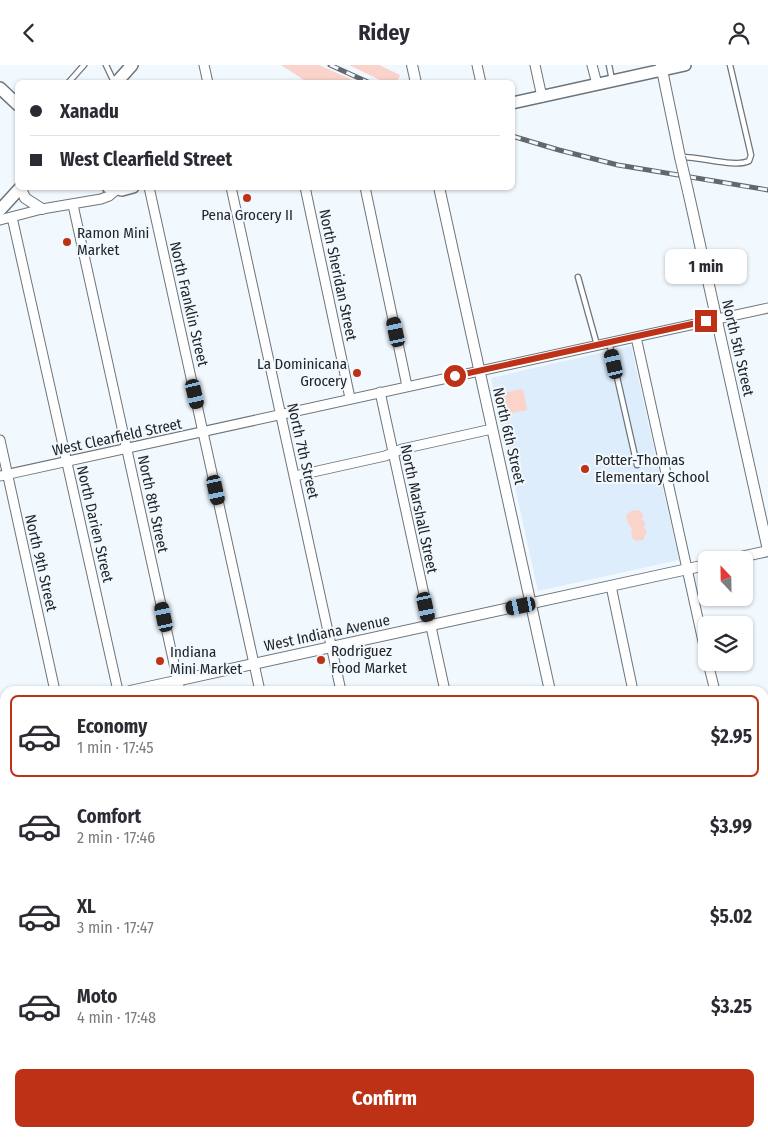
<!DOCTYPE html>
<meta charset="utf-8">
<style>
body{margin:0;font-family:"Fira Sans Condensed",sans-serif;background:#f7f7f7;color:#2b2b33;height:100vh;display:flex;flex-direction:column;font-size:19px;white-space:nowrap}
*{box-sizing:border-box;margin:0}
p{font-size:16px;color:#7c7c81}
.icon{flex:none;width:28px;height:28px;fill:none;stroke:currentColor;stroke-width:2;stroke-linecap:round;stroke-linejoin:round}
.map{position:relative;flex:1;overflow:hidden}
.panel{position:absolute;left:0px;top:621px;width:769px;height:451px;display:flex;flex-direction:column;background:#fff;border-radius:15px 15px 0 0;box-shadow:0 1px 4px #0004}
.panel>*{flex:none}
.hud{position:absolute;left:15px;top:15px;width:500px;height:110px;border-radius:8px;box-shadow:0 1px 4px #0004;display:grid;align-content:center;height:110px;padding:0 15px;background:#fff}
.needle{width:32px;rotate:338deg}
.tools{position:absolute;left:698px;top:486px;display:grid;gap:10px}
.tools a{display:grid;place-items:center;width:55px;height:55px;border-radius:8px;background:#fff;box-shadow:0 1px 4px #0004;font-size:25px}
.end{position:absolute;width:22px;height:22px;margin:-11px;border:6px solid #bd3117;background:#fff;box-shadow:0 0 0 2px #fff}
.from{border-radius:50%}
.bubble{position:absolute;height:35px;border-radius:8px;background:#fff;box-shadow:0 1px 4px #0004;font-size:16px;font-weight:700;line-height:35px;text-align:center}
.car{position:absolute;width:15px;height:30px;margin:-15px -8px;border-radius:6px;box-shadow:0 0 4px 1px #0007;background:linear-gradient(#222 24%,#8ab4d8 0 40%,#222 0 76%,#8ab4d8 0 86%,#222 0)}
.hud b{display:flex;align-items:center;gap:18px;height:48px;font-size:19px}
.hud b+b{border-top:1px solid #e1e1e2}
.hud i{width:12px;height:12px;background:#2b2b33}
ul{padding:9px 0 0;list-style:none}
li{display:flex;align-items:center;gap:15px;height:82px;margin:0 10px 8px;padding:0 5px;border:2px solid transparent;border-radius:8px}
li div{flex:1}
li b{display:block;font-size:19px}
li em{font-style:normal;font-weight:700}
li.current{border-color:#bd3117}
li>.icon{width:45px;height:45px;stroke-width:1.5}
.button{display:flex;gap:10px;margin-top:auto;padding:10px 15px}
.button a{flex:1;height:58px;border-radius:8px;background:#bd3117;color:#fff;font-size:20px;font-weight:700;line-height:58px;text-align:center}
header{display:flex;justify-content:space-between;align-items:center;height:65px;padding:0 15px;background:#fff;font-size:22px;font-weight:700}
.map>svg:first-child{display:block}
.built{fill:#deedfb}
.green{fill:#fad3ca}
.water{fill:#f9ad9d}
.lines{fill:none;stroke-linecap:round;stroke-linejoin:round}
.service-casing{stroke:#6d757c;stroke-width:7}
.minor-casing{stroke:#6d757c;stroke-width:11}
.tertiary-casing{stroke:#6d757c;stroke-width:12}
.secondary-casing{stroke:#6d757c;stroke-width:14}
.service{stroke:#fff;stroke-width:4.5}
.minor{stroke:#fff;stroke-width:9}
.tertiary{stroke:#fff;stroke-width:10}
.secondary{stroke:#fff;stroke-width:11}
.rail-casing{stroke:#64686c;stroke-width:5}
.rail{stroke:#f1f8fe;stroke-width:3;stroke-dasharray:9;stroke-linecap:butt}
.tertiary-bridge-casing{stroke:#6d757c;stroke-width:12;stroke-linecap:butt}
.tertiary-bridge{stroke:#fff;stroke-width:10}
.route{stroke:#bd3117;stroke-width:6}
.poi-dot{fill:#bd3117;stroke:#f1f8fe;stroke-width:2}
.labels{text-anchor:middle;stroke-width:4;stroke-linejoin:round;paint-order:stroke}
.poi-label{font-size:15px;fill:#222528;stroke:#f1f8fe;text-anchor:start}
.street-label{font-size:15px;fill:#222528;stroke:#f1f8fe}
</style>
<header><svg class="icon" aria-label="back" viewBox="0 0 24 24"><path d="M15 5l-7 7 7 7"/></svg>Ridey<svg class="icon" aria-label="person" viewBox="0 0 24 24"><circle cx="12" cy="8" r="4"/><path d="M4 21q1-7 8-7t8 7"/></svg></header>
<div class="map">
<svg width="768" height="1072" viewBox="0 0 768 1072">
<rect width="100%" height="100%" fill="#f1f8fe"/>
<!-- built -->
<path class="built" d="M631,281L679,495L538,526L491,313Z
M373,1068H437L438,1072H352Z"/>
<!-- green -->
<path class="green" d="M281,0H319L357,17H307Z
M349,0H379L400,10L397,17H384Z
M523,324L527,345L507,349L503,328Z
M639,445L643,450L642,454L645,458L644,463L647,466L643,475L637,476L633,474L631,468L632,464L629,460L626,451L631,446Z
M5,665V886L0,887V666Z"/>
<!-- water -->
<path class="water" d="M468,1068H624L625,1072H466Z"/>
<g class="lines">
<!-- service casing -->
<g class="service-casing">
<path id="service" d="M106,0L114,17
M609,0L612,15
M68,18L84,0
M680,92C699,91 735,103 749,96L751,90L730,0
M578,212L597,280
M609,277L637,400
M0,693L5,691
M0,717L5,725
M5,851L4,857L5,865"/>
</g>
<!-- minor casing -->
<g class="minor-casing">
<path id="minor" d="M204,0L208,18
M477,0L481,18
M535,0L542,32
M592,0L597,19
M149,122L260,626
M231,122L341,626
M305,122L350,333
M365,122L407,321
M73,140L180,626
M12,152L118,626
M0,155L42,144L101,134L109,131L116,125
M636,272L706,590
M380,327L445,626
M0,375L55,626
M0,411L768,243
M295,411L385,391L402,384L492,364
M611,521L633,626
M708,598L715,626
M764,845L768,864
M764,976L768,975
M55,1068L56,1072
M154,1068L155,1072
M218,1068L219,1072
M279,1068L280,1072
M440,1068L441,1072
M731,1068L732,1072
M328,1072L349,1068"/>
</g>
<!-- tertiary casing -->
<g class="tertiary-casing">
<path id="tertiary" d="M412,0L416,18
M661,0L680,92
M439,122L550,626
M21,123L25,133L42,144
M688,126L768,485
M727,495L768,486
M130,626L706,500
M0,655L5,654
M764,732L768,731
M0,900L5,899
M648,1068L649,1072"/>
</g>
<!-- secondary casing -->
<g class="secondary-casing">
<path id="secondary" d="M116,18L132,0
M0,23L18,40
M512,38L685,0
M108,122L122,125L133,122
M0,145L21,122"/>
</g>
<!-- service -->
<use href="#service" class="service"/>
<!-- minor -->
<use href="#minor" class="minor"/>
<!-- tertiary -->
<use href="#tertiary" class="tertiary"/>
<!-- secondary -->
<use href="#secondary" class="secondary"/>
<!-- rail casing -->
<g class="rail-casing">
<path id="rail" d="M330,0L370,18
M512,71L559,85L618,100L768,125"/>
</g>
<!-- rail -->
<use href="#rail" class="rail"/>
<!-- tertiary-bridge casing -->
<g class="tertiary-bridge-casing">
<path id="tertiary-bridge" d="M680,92L688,126"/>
</g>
<!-- tertiary-bridge -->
<use href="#tertiary-bridge" class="tertiary-bridge"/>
</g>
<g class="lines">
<!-- route -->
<path class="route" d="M455,311L706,256"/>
</g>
<!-- markers -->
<g class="poi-dot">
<circle cx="247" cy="133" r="5"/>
<circle cx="67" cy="177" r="5"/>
<circle cx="357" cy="308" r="5"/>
<circle cx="585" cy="404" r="5"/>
<circle cx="321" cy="595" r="5"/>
<circle cx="160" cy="596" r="5"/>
</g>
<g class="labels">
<!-- poi labels -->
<g class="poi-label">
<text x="247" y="155" text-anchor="middle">Pena Grocery II</text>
<text x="77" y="173">Ramon Mini<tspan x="77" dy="17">Market</tspan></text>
<text x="347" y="304" text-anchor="end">La Dominicana<tspan x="347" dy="17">Grocery</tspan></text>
<text x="595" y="400">Potter-Thomas<tspan x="595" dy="17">Elementary School</tspan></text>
<text x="331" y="591">Rodriguez<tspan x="331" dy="17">Food Market</tspan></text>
<text x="170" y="592">Indiana<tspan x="170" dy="17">Mini Market</tspan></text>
</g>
<!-- street labels -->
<g class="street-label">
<text transform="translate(338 210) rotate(78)" y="5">North Sheridan Street</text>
<text transform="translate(189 239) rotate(77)" y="5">North Franklin Street</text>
<text transform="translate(738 283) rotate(77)" y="5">North 5th Street</text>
<text transform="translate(509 371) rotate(77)" y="5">North 6th Street</text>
<text transform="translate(117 372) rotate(-12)" y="5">West Clearfield Street</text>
<text transform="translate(303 386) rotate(77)" y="5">North 7th Street</text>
<text transform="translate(153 439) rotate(78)" y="5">North 8th Street</text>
<text transform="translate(419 444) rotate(78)" y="5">North Marshall Street</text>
<text transform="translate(95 459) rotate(77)" y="5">North Darien Street</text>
<text transform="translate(41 498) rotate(77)" y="5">North 9th Street</text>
<text transform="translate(327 568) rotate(-12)" y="5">West Indiana Avenue</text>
</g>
</g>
</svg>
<div class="tools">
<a><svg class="needle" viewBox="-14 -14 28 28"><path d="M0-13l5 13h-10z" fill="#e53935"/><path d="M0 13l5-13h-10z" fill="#7c7c81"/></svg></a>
<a><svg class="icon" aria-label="layers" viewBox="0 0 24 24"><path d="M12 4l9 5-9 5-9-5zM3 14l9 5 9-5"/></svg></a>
</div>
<i class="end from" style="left:455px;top:311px"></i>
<i class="end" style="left:706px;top:256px"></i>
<div class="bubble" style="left:665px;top:184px;width:82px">1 min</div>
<i class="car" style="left:396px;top:267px;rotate:348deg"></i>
<i class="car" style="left:614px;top:299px;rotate:347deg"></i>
<i class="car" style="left:195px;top:329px;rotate:167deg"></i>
<i class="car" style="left:216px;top:425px;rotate:168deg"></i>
<i class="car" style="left:521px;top:541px;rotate:258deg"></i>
<i class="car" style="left:426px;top:542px;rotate:168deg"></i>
<i class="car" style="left:164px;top:552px;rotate:348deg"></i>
<div class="hud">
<b><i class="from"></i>Xanadu</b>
<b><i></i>West Clearfield Street</b>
</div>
<section class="panel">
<ul>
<li class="current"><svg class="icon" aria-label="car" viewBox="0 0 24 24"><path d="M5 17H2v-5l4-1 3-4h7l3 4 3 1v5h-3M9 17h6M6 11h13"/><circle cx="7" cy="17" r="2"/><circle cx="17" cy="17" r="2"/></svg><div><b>Economy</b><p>1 min · 17:45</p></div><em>$2.95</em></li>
<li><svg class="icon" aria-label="car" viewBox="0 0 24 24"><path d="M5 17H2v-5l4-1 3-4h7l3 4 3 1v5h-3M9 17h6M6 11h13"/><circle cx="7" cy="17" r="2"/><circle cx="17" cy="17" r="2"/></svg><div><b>Comfort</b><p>2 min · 17:46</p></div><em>$3.99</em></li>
<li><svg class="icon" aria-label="car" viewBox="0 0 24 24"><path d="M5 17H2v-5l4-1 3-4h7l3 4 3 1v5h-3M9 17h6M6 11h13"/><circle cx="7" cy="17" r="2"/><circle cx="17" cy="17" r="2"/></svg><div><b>XL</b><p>3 min · 17:47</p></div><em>$5.02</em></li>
<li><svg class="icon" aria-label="car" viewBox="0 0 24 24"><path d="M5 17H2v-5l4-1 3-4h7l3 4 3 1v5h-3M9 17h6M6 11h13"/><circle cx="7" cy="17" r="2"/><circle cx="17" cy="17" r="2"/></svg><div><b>Moto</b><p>4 min · 17:48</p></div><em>$3.25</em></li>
</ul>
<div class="button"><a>Confirm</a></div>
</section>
</div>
